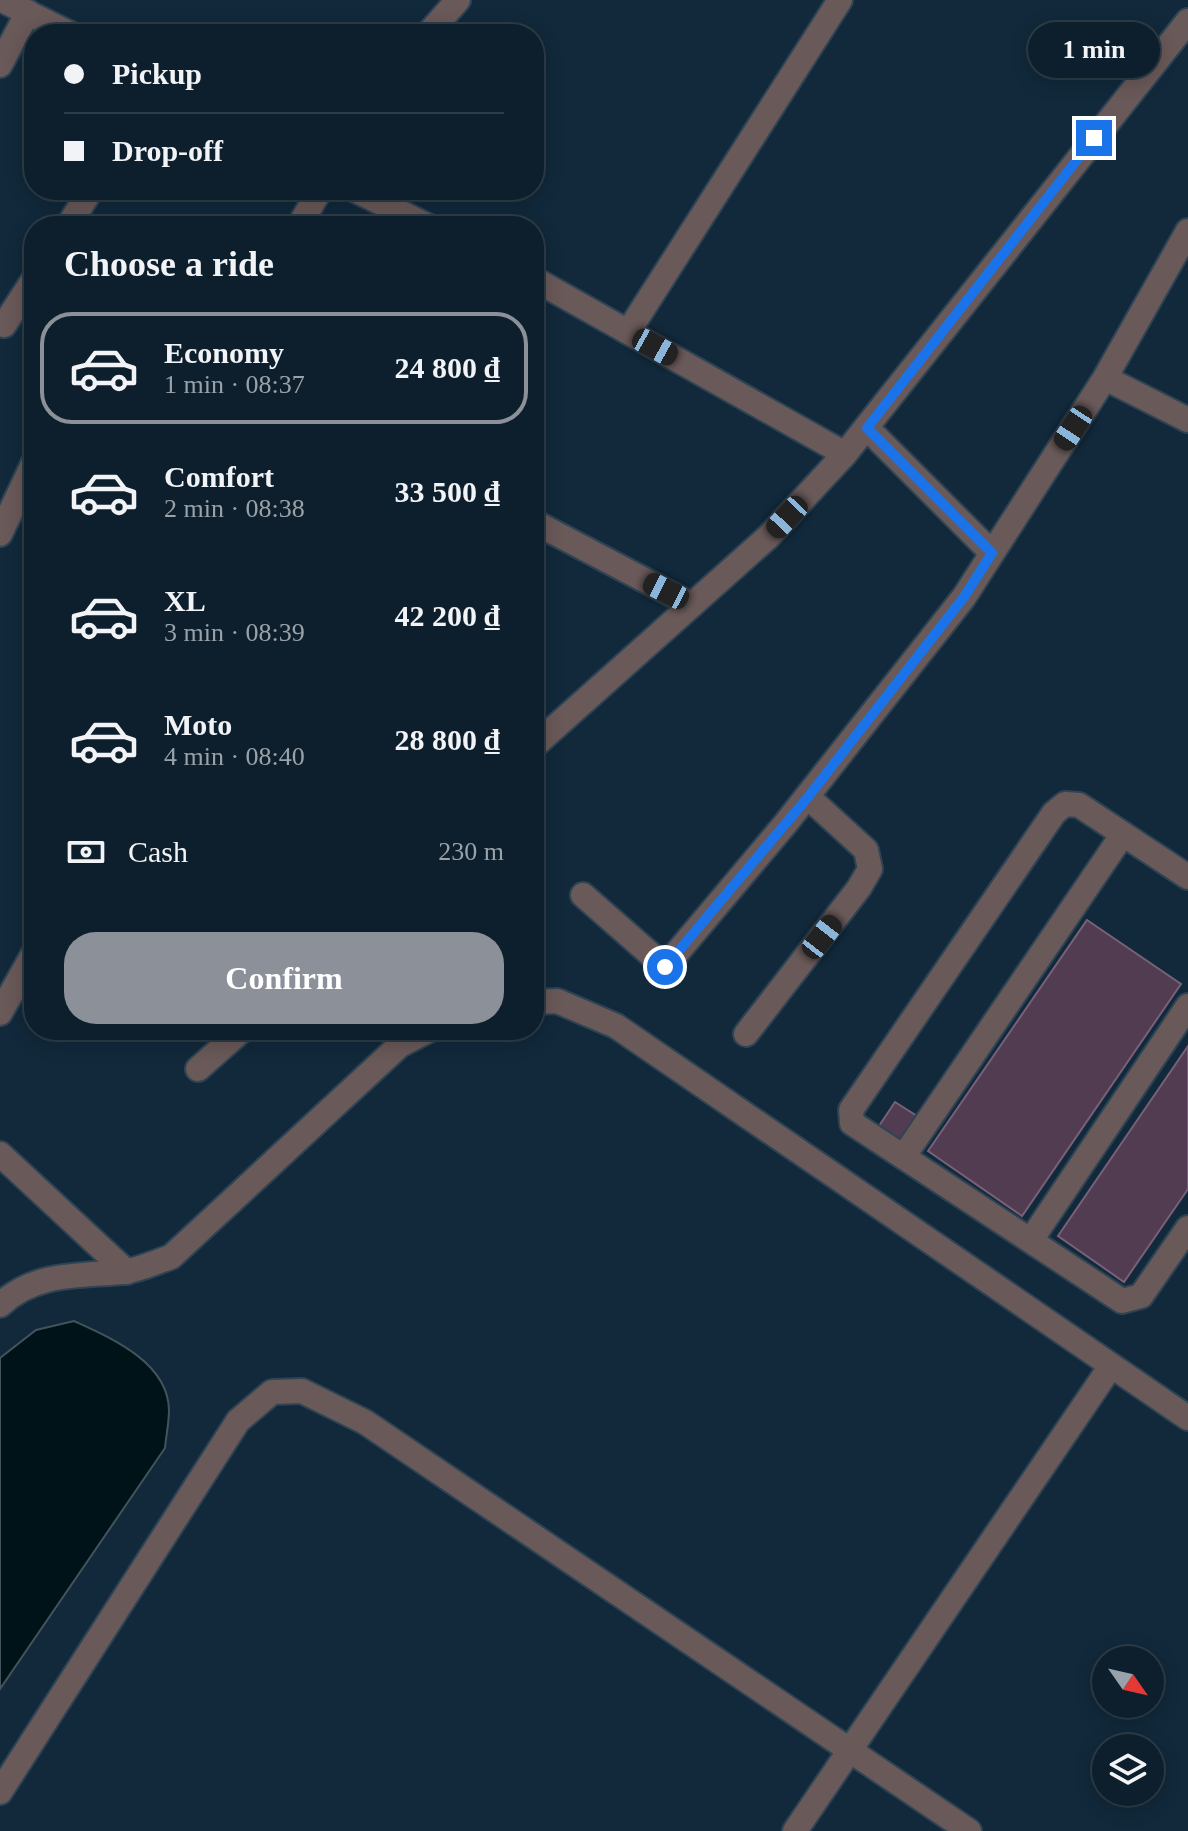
<!DOCTYPE html>
<meta charset="utf-8">
<style>
body{margin:0;font-family:Georgia,serif;background:#1b2c38;color:#f1f3f6;height:100vh;display:flex;flex-direction:column;font-size:30px;white-space:nowrap}
*{box-sizing:border-box;margin:0}
p{font-size:26px;color:#9aa2a9}
.icon{flex:none;width:44px;height:44px;fill:none;stroke:currentColor;stroke-width:2;stroke-linecap:round;stroke-linejoin:round}
.map{position:relative;flex:1;overflow:hidden}
.details{position:absolute;left:24px;top:216px;width:520px;height:824px;display:flex;flex-direction:column;background:#0d1f2c;border-radius:32px;box-shadow:0 4px 20px #0003,0 0 0 2px #2d3d48}
.details>*{flex:none}
.guide{position:absolute;left:24px;top:24px;width:520px;height:176px;border-radius:32px;box-shadow:0 4px 20px #0003,0 0 0 2px #2d3d48;display:grid;align-content:center;height:176px;padding:0 40px;background:#0d1f2c}
.needle{width:52px;rotate:124deg}
.controls{position:absolute;left:1092px;top:1646px;display:grid;gap:16px}
.controls a{display:grid;place-items:center;width:72px;height:72px;border-radius:50%;background:#0d1f2c;box-shadow:0 4px 20px #0003,0 0 0 2px #2d3d48;font-size:40px}
.end{position:absolute;width:36px;height:36px;margin:-18px;border:10px solid #1a73e8;background:#fff;box-shadow:0 0 0 4px #fff}
.from{border-radius:50%}
.bubble{position:absolute;height:56px;border-radius:28px;background:#0d1f2c;box-shadow:0 4px 20px #0003,0 0 0 2px #2d3d48;font-size:26px;font-weight:600;line-height:56px;text-align:center}
.car{position:absolute;width:24px;height:48px;margin:-24px -12px;border-radius:10px;box-shadow:0 0 6px 2px #0007;background:linear-gradient(#222 24%,#8ab4d8 0 40%,#222 0 76%,#8ab4d8 0 86%,#222 0)}
.guide b{display:flex;align-items:center;gap:28px;height:76px;font-size:30px}
.guide b+b{border-top:2px solid #2d3d48}
.guide i{width:20px;height:20px;background:#f1f3f6}
ul{padding:0;list-style:none}
li{display:flex;align-items:center;gap:24px;height:112px;margin:0 16px 12px;padding:0 24px;border:4px solid transparent;border-radius:32px}
li div{flex:1}
li b{display:block;font-size:30px}
li em{font-style:normal;font-weight:600}
li.active{border-color:#8c9099}
li>.icon{width:72px;height:72px;stroke-width:1.5}
h2{padding:0 40px;font-size:36px;line-height:96px}
.pay{display:flex;align-items:center;gap:20px;height:88px;padding:0 40px;font-size:30px}
.pay p{margin-inline-start:auto}
.cta{display:flex;gap:16px;margin-top:auto;padding:16px 40px}
.cta a{flex:1;height:92px;border-radius:32px;background:#8c9099;color:#fff;font-size:32px;font-weight:600;line-height:92px;text-align:center}
.map>svg:first-child{display:block}
.water{fill:#001318;stroke:#42545b;stroke-width:2}
.building{fill:#513c51;stroke:#786178;stroke-width:2}
.lines{fill:none;stroke-linecap:round;stroke-linejoin:round}
.minor-casing{stroke:#2e4455;stroke-width:28}
.minor{stroke:#695958;stroke-width:24}
.route{stroke:#1a73e8;stroke-width:10}
</style>
<div class="map">
<svg width="1188" height="1831" viewBox="0 0 1188 1831">
<rect width="100%" height="100%" fill="#11293b"/>
<!-- water -->
<path class="water" d="M74,1321C111,1338 168,1362 169,1410C169,1423 166,1436 165,1448L0,1689V1358L36,1330Z"/>
<!-- building -->
<path class="building" d="M1087,920L1181,984L1022,1216L928,1151Z
M1188,1046V1189L1124,1282L1058,1236Z
M895,1102L917,1116L901,1141L879,1126Z"/>
<g class="lines">
<!-- minor casing -->
<g class="minor-casing">
<path id="minor" d="M2,0L71,34
M428,34L458,0
M0,65L28,12
M355,190L428,226
M68,226L91,190
M299,226L320,190
M534,279L845,454
M4,325L34,279
M628,332L840,0
M1105,378L1188,420
M867,428L992,553
M534,522L692,605
M0,534L34,462
M534,746L768,537L845,454L1188,21
M1188,877L1079,805L1065,804L1054,813L851,1110L852,1123L1122,1301L1141,1296L1188,1228
M583,895L665,967L786,823L964,597L1105,378L1188,231
M534,1002L557,1001L616,1026L1188,1418
M0,1013L34,953
M746,1034L859,888L870,869L866,850L808,797
M198,1069L242,1030
M0,1154L127,1272
M904,1156L1123,834
M1031,1240L1188,1006
M0,1305C35,1272 79,1276 123,1272C139,1270 156,1262 171,1257L400,1045L429,1030
M0,1792L238,1421L272,1392L302,1391L365,1422L969,1831
M795,1831L1111,1366"/>
</g>
<!-- minor -->
<use href="#minor" class="minor"/>
</g>
<g class="lines">
<!-- route -->
<path class="route" d="M665,967L808,797L964,597L992,553L867,428L1094,138"/>
</g>
</svg>
<div class="controls">
<a><svg class="needle" viewBox="-14 -14 28 28"><path d="M0-13l5 13h-10z" fill="#e53935"/><path d="M0 13l5-13h-10z" fill="#9aa2a9"/></svg></a>
<a><svg class="icon" aria-label="layers" viewBox="0 0 24 24"><path d="M12 4l9 5-9 5-9-5zM3 14l9 5 9-5"/></svg></a>
</div>
<i class="end from" style="left:665px;top:967px"></i>
<i class="end" style="left:1094px;top:138px"></i>
<div class="bubble" style="left:1028px;top:22px;width:132px">1 min</div>
<i class="car" style="left:655px;top:347px;rotate:119deg"></i>
<i class="car" style="left:1073px;top:428px;rotate:213deg"></i>
<i class="car" style="left:787px;top:517px;rotate:223deg"></i>
<i class="car" style="left:666px;top:591px;rotate:297deg"></i>
<i class="car" style="left:822px;top:937px;rotate:38deg"></i>
<div class="guide">
<b><i class="from"></i>Pickup</b>
<b><i></i>Drop-off</b>
</div>
<section class="details">
<h2>Choose a ride</h2>
<ul>
<li class="active"><svg class="icon" aria-label="car" viewBox="0 0 24 24"><path d="M5 17H2v-5l4-1 3-4h7l3 4 3 1v5h-3M9 17h6M6 11h13"/><circle cx="7" cy="17" r="2"/><circle cx="17" cy="17" r="2"/></svg><div><b>Economy</b><p>1 min · 08:37</p></div><em>24 800 ₫</em></li>
<li><svg class="icon" aria-label="car" viewBox="0 0 24 24"><path d="M5 17H2v-5l4-1 3-4h7l3 4 3 1v5h-3M9 17h6M6 11h13"/><circle cx="7" cy="17" r="2"/><circle cx="17" cy="17" r="2"/></svg><div><b>Comfort</b><p>2 min · 08:38</p></div><em>33 500 ₫</em></li>
<li><svg class="icon" aria-label="car" viewBox="0 0 24 24"><path d="M5 17H2v-5l4-1 3-4h7l3 4 3 1v5h-3M9 17h6M6 11h13"/><circle cx="7" cy="17" r="2"/><circle cx="17" cy="17" r="2"/></svg><div><b>XL</b><p>3 min · 08:39</p></div><em>42 200 ₫</em></li>
<li><svg class="icon" aria-label="car" viewBox="0 0 24 24"><path d="M5 17H2v-5l4-1 3-4h7l3 4 3 1v5h-3M9 17h6M6 11h13"/><circle cx="7" cy="17" r="2"/><circle cx="17" cy="17" r="2"/></svg><div><b>Moto</b><p>4 min · 08:40</p></div><em>28 800 ₫</em></li>
</ul>
<div class="pay"><svg class="icon" aria-label="cash" viewBox="0 0 24 24"><path d="M3 7h18v10H3z"/><circle cx="12" cy="12" r="2"/></svg>Cash<p>230 m</p></div>
<div class="cta"><a>Confirm</a></div>
</section>
</div>
